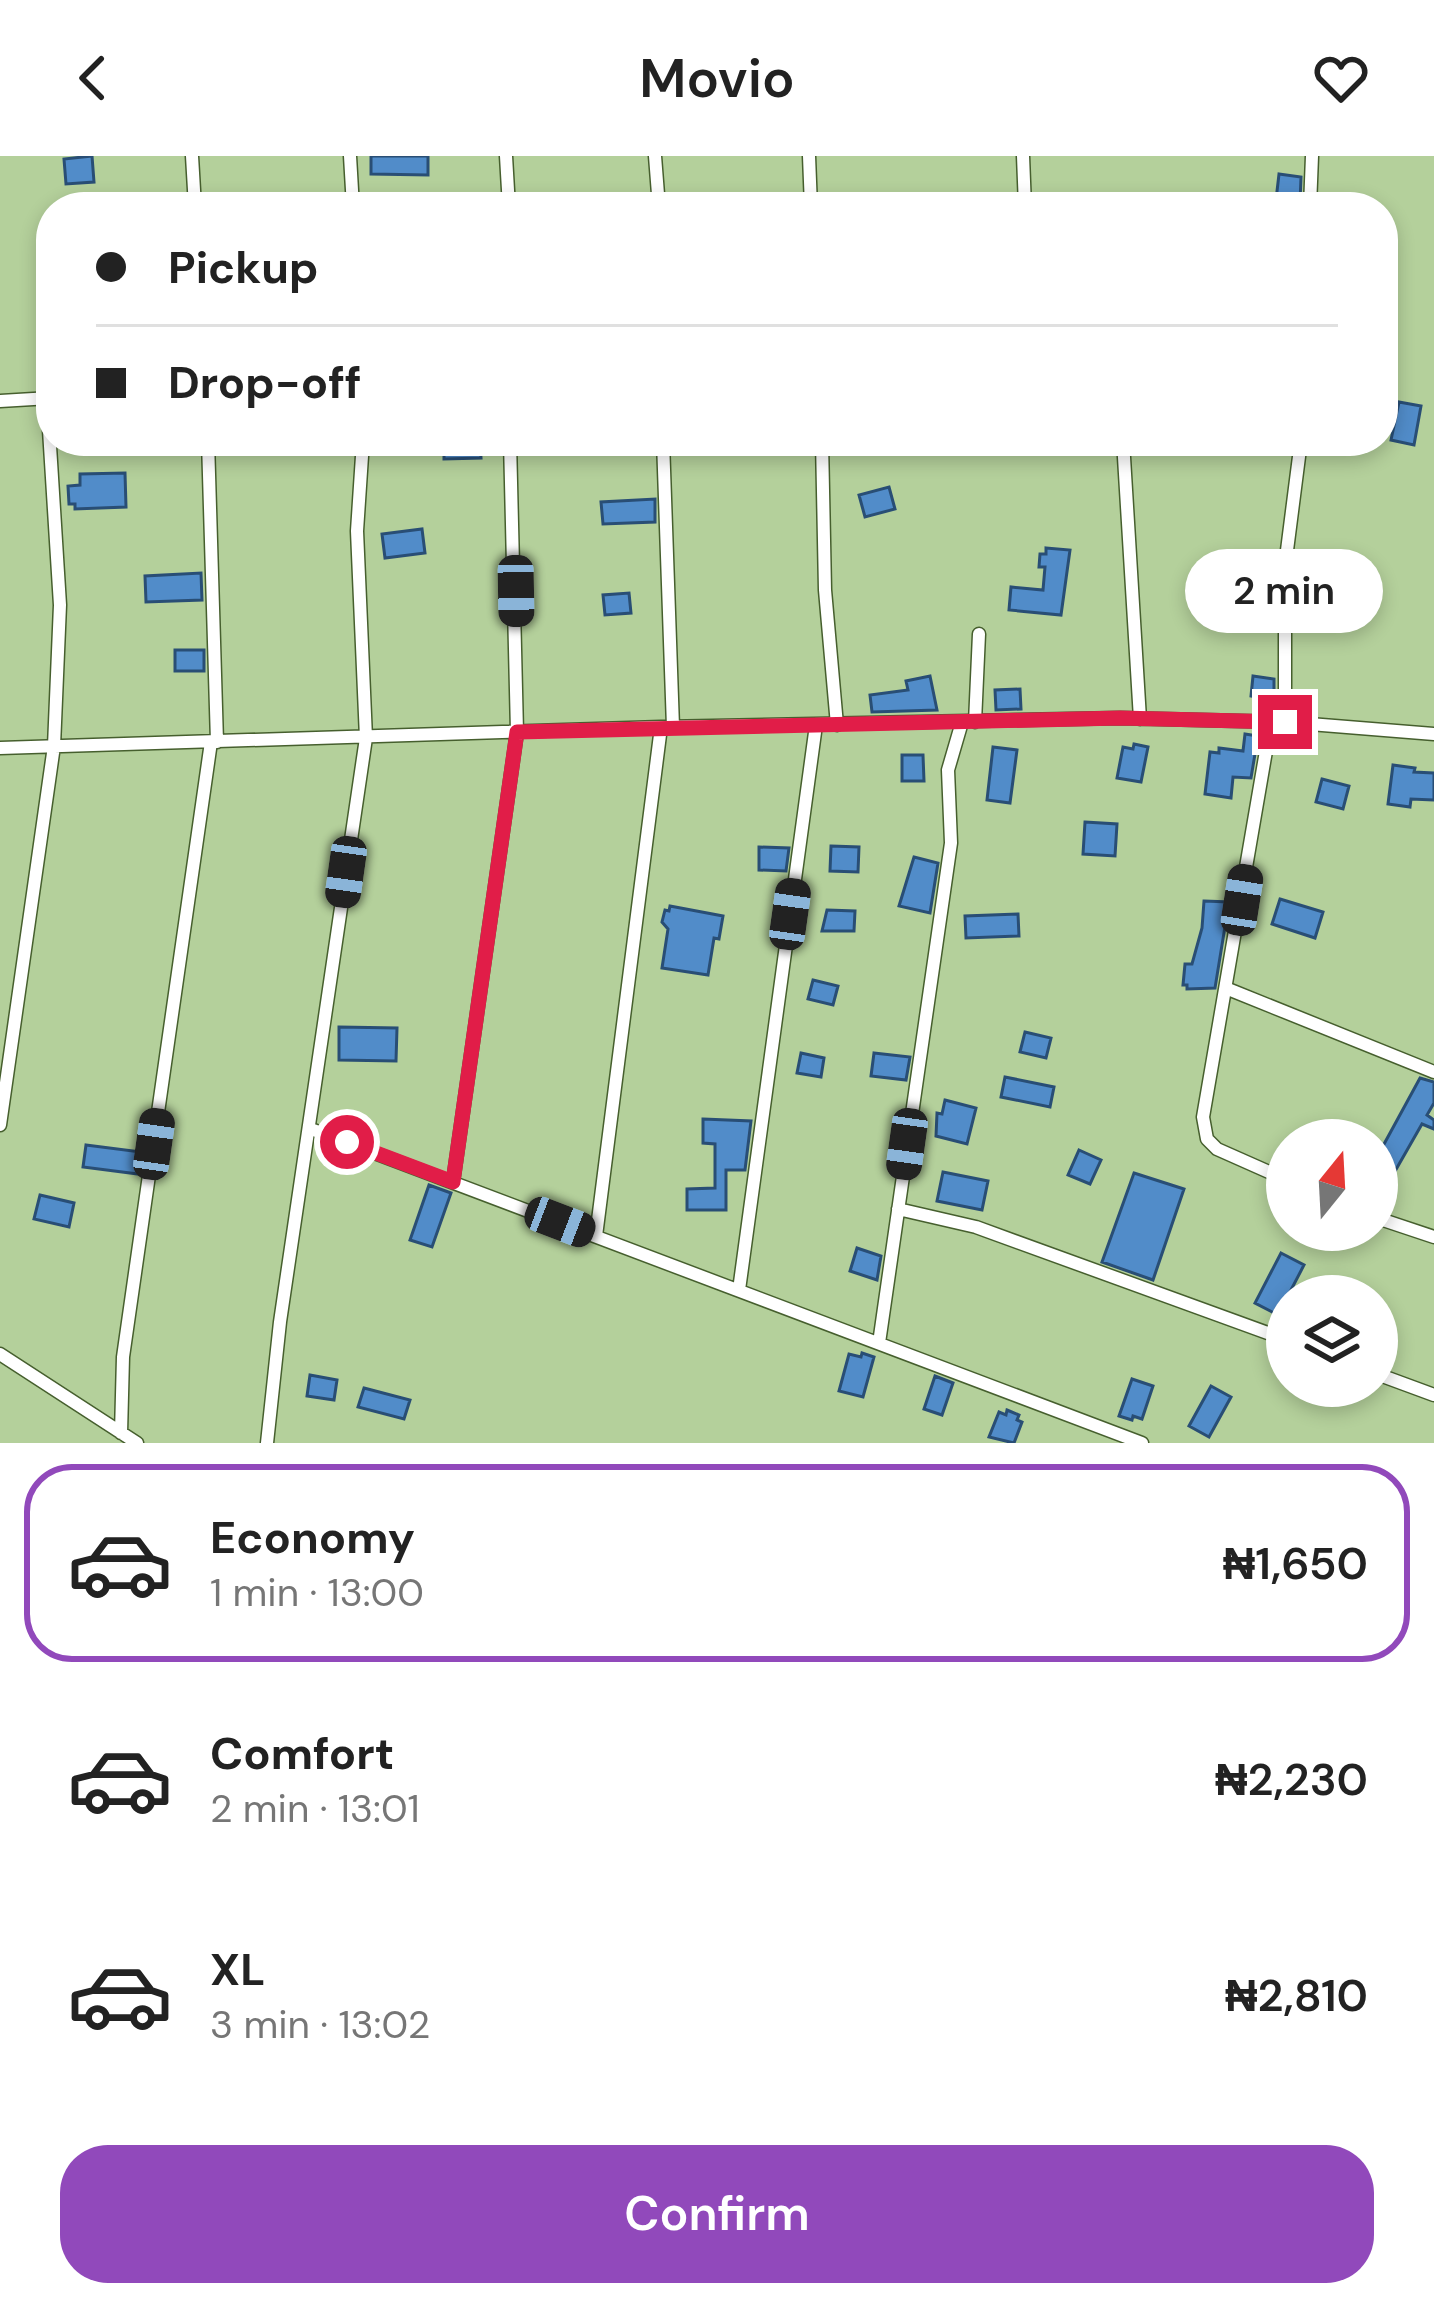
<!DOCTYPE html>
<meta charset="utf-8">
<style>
body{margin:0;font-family:"DM Sans",sans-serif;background:#f2f2f2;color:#222;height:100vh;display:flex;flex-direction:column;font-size:45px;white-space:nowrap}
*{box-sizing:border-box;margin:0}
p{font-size:39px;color:#767676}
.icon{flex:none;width:66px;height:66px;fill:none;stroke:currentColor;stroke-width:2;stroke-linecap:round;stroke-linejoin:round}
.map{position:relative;height:1287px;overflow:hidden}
.drawer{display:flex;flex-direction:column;background:#fff;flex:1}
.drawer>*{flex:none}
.guide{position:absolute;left:36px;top:36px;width:1362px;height:264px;border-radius:48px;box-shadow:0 6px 18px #0003;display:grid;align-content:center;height:264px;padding:0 60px;background:#fff}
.needle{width:78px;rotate:18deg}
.tools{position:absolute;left:1266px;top:963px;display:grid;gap:24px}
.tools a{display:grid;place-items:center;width:132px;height:132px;border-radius:50%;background:#fff;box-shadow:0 6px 18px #0003;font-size:60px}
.end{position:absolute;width:54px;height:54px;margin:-27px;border:15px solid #e11d48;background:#fff;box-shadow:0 0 0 6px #fff}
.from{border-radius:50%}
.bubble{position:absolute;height:84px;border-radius:42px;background:#fff;box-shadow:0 6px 18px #0003;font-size:39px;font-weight:600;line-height:84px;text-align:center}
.car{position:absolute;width:36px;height:72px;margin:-36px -18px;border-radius:15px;box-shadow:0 0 9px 3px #0007;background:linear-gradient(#222 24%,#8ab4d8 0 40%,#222 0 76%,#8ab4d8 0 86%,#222 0)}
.guide b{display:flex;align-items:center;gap:42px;height:114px;font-size:45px}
.guide b+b{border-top:3px solid #e0e0e0}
.guide i{width:30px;height:30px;background:#222}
ul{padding:21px 0 0;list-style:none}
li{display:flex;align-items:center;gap:36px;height:198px;margin:0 24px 18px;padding:0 36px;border:6px solid transparent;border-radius:48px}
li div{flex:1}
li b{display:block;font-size:45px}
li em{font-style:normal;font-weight:600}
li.selected{border-color:#9149bb}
li>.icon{width:108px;height:108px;stroke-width:1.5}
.primary-button{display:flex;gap:24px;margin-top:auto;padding:24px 60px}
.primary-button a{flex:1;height:138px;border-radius:48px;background:#9149bb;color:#fff;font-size:48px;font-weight:600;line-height:138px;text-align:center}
header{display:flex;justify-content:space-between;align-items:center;height:156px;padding:0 60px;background:#fff;font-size:54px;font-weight:600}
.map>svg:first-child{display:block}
.building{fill:#518cc9;stroke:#294e75;stroke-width:3}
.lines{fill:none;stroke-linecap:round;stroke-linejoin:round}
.street-casing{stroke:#465f2e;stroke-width:15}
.street{stroke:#fff;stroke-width:12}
.route{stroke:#e11d48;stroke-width:15}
</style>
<header><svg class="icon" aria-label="back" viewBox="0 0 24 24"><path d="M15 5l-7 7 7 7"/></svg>Movio<svg class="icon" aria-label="heart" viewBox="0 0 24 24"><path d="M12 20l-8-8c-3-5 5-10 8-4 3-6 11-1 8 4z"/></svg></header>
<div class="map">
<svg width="1434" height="1287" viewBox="0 0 1434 1287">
<rect width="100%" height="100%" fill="#b4d09b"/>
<!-- building -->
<path class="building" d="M92,0L94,26L66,28L64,3Z
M371,0H428V19L371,18Z
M1279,18L1301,21L1300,47L1276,44Z
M1399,246L1421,250L1414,289L1391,284Z
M444,285H480L481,302L444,303Z
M698,285H762V294L699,298Z
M125,317L126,351L75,353V348H69L68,330L80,329V318Z
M889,331L895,353L865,361L859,339Z
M655,343V366L603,368L601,346Z
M422,373L425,397L385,402L382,378Z
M1046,392L1070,394L1061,459L1009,454L1011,431L1043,434L1045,411H1039L1040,398H1046Z
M201,417L202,444L146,446L145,420Z
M1246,423H1274V447H1246Z
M629,437L631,457L605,459L603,439Z
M175,494H204V515H175Z
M930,520L937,554L872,556L870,539L908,534L906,525Z
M1253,520L1274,523V544L1251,540Z
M1020,533L1021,553L996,554L995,534Z
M1245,578L1258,580L1251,622L1233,621L1231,642L1205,638L1210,596L1219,597V592L1243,595Z
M1134,588L1148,591L1141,626L1117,622L1123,591L1133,593Z
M993,591L1017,594L1010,647L987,644Z
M902,599H923L924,625H902Z
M1393,609L1415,612L1414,616L1434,617V644L1411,643L1410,651L1388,648Z
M1322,623L1349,630L1343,653L1316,646Z
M1085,666L1117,668L1115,700L1083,698Z
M831,690L859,691L858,716L830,715Z
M759,691L789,692L786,715L759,714Z
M914,701L938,707L930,757L899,750Z
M1280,743L1323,756L1315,782L1272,768Z
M1204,745L1229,746L1215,832L1187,833V829H1183L1185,808H1192L1202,772Z
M670,750L723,760L719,783L714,782L708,819L662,812L668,773L662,766L665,754L669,755Z
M827,754L855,755L854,775H822Z
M1018,758L1019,780L966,782L965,760Z
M813,824L838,830L833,849L808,843Z
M339,871L397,872L396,905L339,904Z
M1025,876L1051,882L1046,902L1020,896Z
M801,897L824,902L821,921L797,917Z
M874,897L910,901L906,924L871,920Z
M1005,921L1054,931L1050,951L1001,941Z
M1420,922L1434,926V947L1427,959L1434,964V973L1422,968L1386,1031L1377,1026V1001Z
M945,944L976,952L967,988L936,980L937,957L942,958Z
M703,963L751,965L745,1014H726V1054H687V1033L715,1032V988L703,987Z
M86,989L141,996L138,1018L83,1011Z
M1079,994L1101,1004L1090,1028L1068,1019Z
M943,1016L988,1025L982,1054L937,1045Z
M1134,1017L1184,1033L1153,1124L1102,1106Z
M429,1029L451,1037L432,1091L410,1084Z
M40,1039L74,1047L69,1071L34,1063Z
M857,1092L881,1100L877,1124L850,1115Z
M1281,1097L1304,1109L1278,1159L1255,1147Z
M862,1197L874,1201L863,1241L839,1235L849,1198L861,1201Z
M310,1219L337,1224L334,1244L307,1240Z
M935,1220L953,1227L942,1259L924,1253Z
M1132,1223L1153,1230L1142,1263L1133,1260L1132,1264L1119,1260Z
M1211,1230L1231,1241L1209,1281L1189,1270Z
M364,1232L410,1244L404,1263L358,1251Z
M1007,1254L1019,1259L1017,1264L1022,1266L1014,1287L989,1281L999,1256L1006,1259Z"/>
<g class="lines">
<!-- street casing -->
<g class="street-casing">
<path id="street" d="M192,0L195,51
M350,0L353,51
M506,0L509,51
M655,0L659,51
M809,0L811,51
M1023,0L1025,51
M1310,51L1312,0
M0,245L50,242
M208,285L217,586
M663,285L673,571
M822,285L825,434L837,569
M1123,285L1140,563
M975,566L979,478
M1271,566L1203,961L1207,983L1217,993L1287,1024
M1285,566V410L1301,285
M0,592L661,571L1120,562L1285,566L1434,578
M1228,833L1434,916
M0,969L54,590L60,449L47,242
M311,973L1142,1287
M453,1026L517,576L510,285
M898,1053L976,1071L1287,1184
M1377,1062L1434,1081
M596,1080L661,571
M739,1134L816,569
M879,1187L951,687L948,614L962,566
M0,1198L137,1287
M1377,1218L1434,1239
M121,1277L123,1201L211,586
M267,1287L280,1166L366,582L357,375L363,285"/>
</g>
<!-- street -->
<use href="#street" class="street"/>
</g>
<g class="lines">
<!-- route -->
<path class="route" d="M347,986L453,1026L517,576L1120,562L1285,566"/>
</g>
</svg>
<div class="tools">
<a><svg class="needle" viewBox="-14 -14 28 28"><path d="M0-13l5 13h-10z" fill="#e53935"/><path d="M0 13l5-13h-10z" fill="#767676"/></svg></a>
<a><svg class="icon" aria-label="layers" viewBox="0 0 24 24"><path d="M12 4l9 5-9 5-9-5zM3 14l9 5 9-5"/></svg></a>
</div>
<i class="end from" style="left:347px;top:986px"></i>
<i class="end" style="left:1285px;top:566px"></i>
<div class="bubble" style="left:1185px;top:393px;width:198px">2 min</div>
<i class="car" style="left:516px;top:435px;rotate:179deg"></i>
<i class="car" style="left:346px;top:716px;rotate:188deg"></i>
<i class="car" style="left:1242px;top:744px;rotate:9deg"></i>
<i class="car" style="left:790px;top:758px;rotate:8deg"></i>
<i class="car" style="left:154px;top:988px;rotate:8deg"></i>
<i class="car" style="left:907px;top:988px;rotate:188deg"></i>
<i class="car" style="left:560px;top:1066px;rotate:111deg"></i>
<div class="guide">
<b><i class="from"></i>Pickup</b>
<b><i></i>Drop-off</b>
</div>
</div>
<section class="drawer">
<ul>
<li class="selected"><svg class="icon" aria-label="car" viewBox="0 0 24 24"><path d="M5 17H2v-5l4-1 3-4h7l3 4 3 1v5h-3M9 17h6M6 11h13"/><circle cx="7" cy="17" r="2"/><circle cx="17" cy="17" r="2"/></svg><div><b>Economy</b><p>1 min · 13:00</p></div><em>₦1,650</em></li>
<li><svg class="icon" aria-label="car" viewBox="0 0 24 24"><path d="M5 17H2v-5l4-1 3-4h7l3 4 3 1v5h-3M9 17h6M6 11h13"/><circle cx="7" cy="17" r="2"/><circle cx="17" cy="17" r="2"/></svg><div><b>Comfort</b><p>2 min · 13:01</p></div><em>₦2,230</em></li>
<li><svg class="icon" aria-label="car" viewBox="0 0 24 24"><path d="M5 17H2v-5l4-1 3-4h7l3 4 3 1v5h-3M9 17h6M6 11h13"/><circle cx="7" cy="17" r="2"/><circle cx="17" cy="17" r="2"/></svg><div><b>XL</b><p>3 min · 13:02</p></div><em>₦2,810</em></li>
</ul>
<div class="primary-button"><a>Confirm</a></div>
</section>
